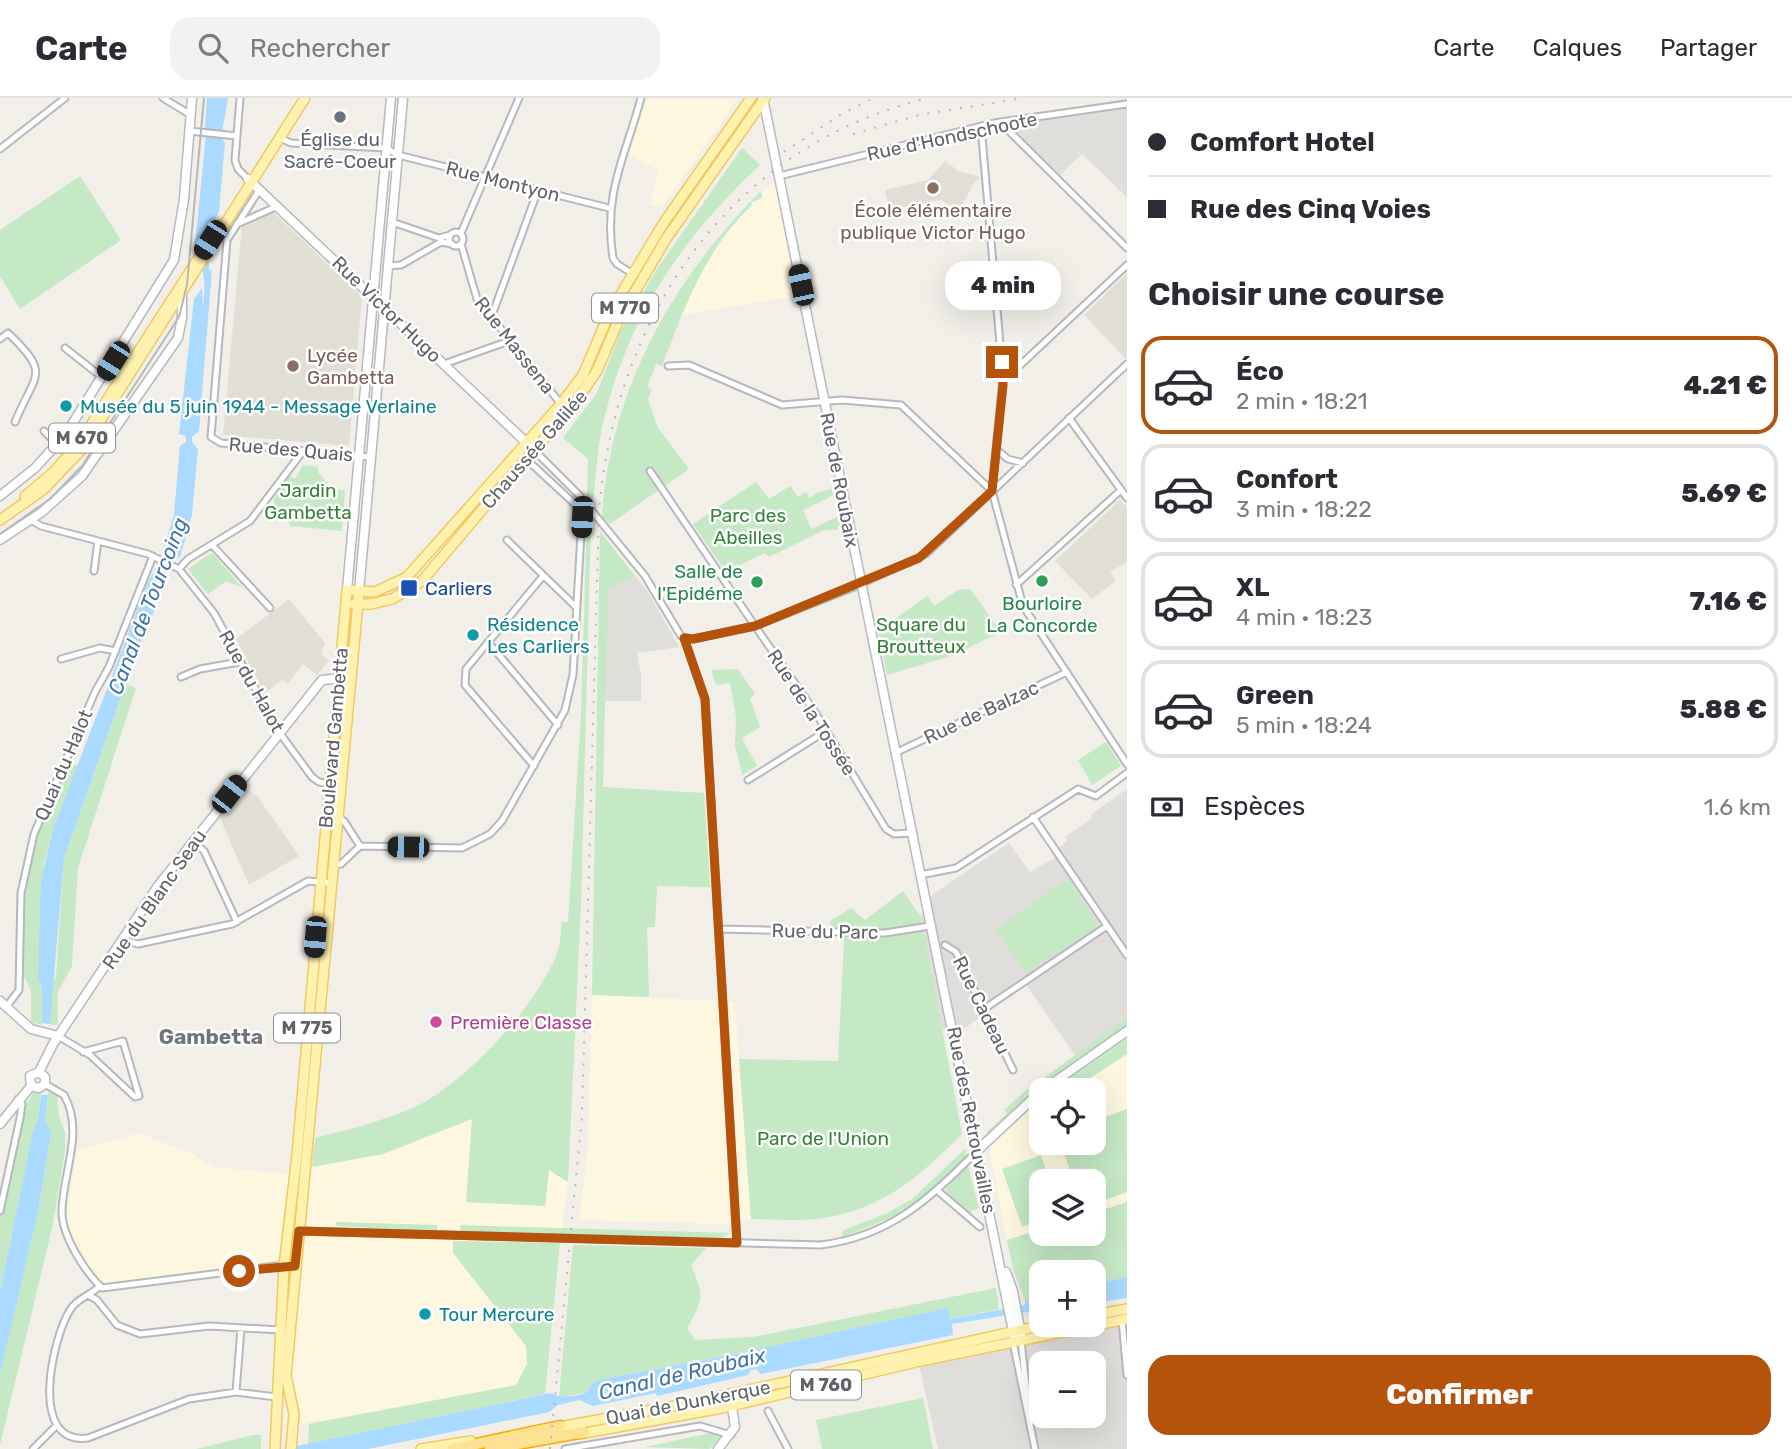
<!DOCTYPE html>
<html lang="fr">
<meta charset="utf-8">
<style>
body{margin:0;font-family:Rubik,sans-serif;background:#f2f2f3;color:#2b2b33;height:100vh;display:flex;flex-direction:column;font-size:26px;white-space:nowrap}
*{box-sizing:border-box;margin:0}
p{font-size:23px;color:#7c7c81}
.icon{flex:none;width:38px;height:38px;fill:none;stroke:currentColor;stroke-width:2;stroke-linecap:round;stroke-linejoin:round}
.map{position:relative;flex:1;overflow:hidden}
.sheet{display:flex;flex-direction:column;background:#fff;width:665px}
.sheet>*{flex:none}
.top-card{display:grid;align-content:center;height:154px;padding:0 21px;background:#fff}
.controls{position:absolute;left:1029px;top:980px;display:grid;gap:14px}
.controls a{display:grid;place-items:center;width:77px;height:77px;border-radius:14px;background:#fff;box-shadow:0 7px 28px #0002;font-size:35px}
.end{position:absolute;width:32px;height:32px;margin:-16px;border:9px solid #b45309;background:#fff;box-shadow:0 0 0 4px #fff}
.from{border-radius:50%}
.bubble{position:absolute;height:49px;border-radius:21px;background:#fff;box-shadow:0 7px 28px #0002;font-size:23px;font-weight:800;line-height:49px;text-align:center}
.car{position:absolute;width:21px;height:42px;margin:-21px -10px;border-radius:9px;box-shadow:0 0 5px 2px #0007;background:linear-gradient(#222 24%,#8ab4d8 0 40%,#222 0 76%,#8ab4d8 0 86%,#222 0)}
.top-card b{display:flex;align-items:center;gap:24px;height:66px;font-size:26px}
.top-card b+b{border-top:2px solid #e1e1e2}
.top-card i{width:18px;height:18px;background:#2b2b33}
ul{padding:0;list-style:none}
li{display:flex;align-items:center;gap:21px;height:98px;margin:0 14px 10px;padding:0 7px;border:4px solid #e1e1e2;border-radius:21px}
li div{flex:1}
li b{display:block;font-size:26px}
li em{font-style:normal;font-weight:800}
li.active{border-color:#b45309}
li>.icon{width:63px;height:63px;stroke-width:1.5}
h2{padding:0 21px;font-size:32px;line-height:84px}
.pay{display:flex;align-items:center;gap:18px;height:77px;padding:0 21px;font-size:26px}
.pay p{margin-inline-start:auto}
.primary-button{display:flex;gap:14px;margin-top:auto;padding:14px 21px}
.primary-button a{flex:1;height:80px;border-radius:21px;background:#b45309;color:#fff;font-size:28px;font-weight:800;line-height:80px;text-align:center}
header{display:flex;align-items:center;gap:42px;box-sizing:border-box;height:98px;padding:0 35px;background:#fff;border-bottom:2px solid #e1e1e2}
header strong{font-size:33px}
nav{display:flex;gap:38px;margin-inline-start:auto;font-size:24px}
.search{width:490px;height:63px;background:#f2f2f3;display:flex;align-items:center;gap:18px;box-sizing:border-box;padding:0 24px;border-radius:21px;color:#7c7c81;font-size:26px}
main{display:flex;flex:1;min-height:0}
.map>svg:first-child{display:block}
.commercial{fill:#fef7e0}
.industrial{fill:#e0deda;fill-rule:evenodd}
.education{fill:#e1ded6}
.green{fill:#c5e8c5}
.water{fill:#aadaff}
.lines{fill:none;stroke-linecap:round;stroke-linejoin:round}
.canal{stroke:#aadaff;stroke-width:7}
.street-casing{stroke:#b5b8bc;stroke-width:9}
.secondary-casing{stroke:#b6babf;stroke-width:11}
.primary-casing{stroke:#f2c960;stroke-width:12}
.highway-casing{stroke:#f9ab00;stroke-width:13}
.street{stroke:#fff;stroke-width:5}
.secondary{stroke:#fff;stroke-width:8}
.primary{stroke:#fff2af;stroke-width:9}
.highway{stroke:#fde293;stroke-width:10}
.tram{stroke:#b6b7b8;stroke-width:2}
.rail{stroke:#b6b7b8;stroke-width:2;stroke-dasharray:2 9;stroke-linecap:butt}
.route{stroke:#b45309;stroke-width:9}
.worship-dot{fill:#6b7280;stroke:#fff;stroke-width:2.5}
.education-dot{fill:#8d6e63;stroke:#fff;stroke-width:2.5}
.culture-dot{fill:#0f9aa8;stroke:#fff;stroke-width:2.5}
.leisure-dot{fill:#2e9e5b;stroke:#fff;stroke-width:2.5}
.transit-dot{fill:#1a4fb4;stroke:#fff;stroke-width:2.5}
.hotel-dot{fill:#d1479c;stroke:#fff;stroke-width:2.5}
.labels{text-anchor:middle;stroke-width:5;stroke-linejoin:round;paint-order:stroke}
.shield{fill:#fff;stroke:#8f9295;stroke-width:2}
.shield-label{font-size:18px;font-weight:bold;fill:#5f6368}
.street-label{font-size:19px;fill:#5f6368;stroke:#fff}
.worship-label{font-size:19px;fill:#5b616d;stroke:#fff}
.education-label{font-size:19px;fill:#785e54;stroke:#fff}
.culture-label{font-size:19px;fill:#0d838f;stroke:#fff;text-anchor:start}
.park-label{font-size:19px;fill:#348238;stroke:#fff}
.leisure-label{font-size:19px;fill:#27864d;stroke:#fff;text-anchor:end}
.transit-label{font-size:19px;fill:#164399;stroke:#fff;text-anchor:start}
.hotel-label{font-size:19px;fill:#b23c85;stroke:#fff;text-anchor:start}
.water-label{font-size:21px;font-style:italic;fill:#4174aa;stroke:#fff}
.neighbourhood-label{font-size:21px;font-weight:bold;fill:#70757a;stroke:#fff}
</style>
<header>
<strong>Carte</strong>
<div class="search"><svg class="icon" aria-label="search" viewBox="0 0 24 24"><circle cx="10" cy="10" r="6"/><path d="M15 15l6 6"/></svg>Rechercher</div>
<nav><a>Carte</a><a>Calques</a><a>Partager</a></nav>
</header>
<main>
<div class="map">
<svg width="1127" height="1351" viewBox="0 0 1127 1351">
<rect width="100%" height="100%" fill="#f1efe8"/>
<!-- commercial -->
<path class="commercial" d="M646,0H738L662,110L649,106L659,73L628,57Z
M775,83L798,198L681,217L705,167L726,134L751,108L752,104L762,100L761,93Z
M592,897L735,904L751,1121L727,1126L579,1122L588,1049Z
M1127,941V1104L1094,1115V1083H1041V1131L1007,1142L990,1056L992,1048L1041,1001V1045H1094V992H1052Z
M473,1020L568,1084L560,1145L453,1144V1155L526,1248L527,1266L516,1287L298,1327L289,1291L298,1165L107,1188L100,1184L75,1149L66,1119L77,1052L139,1035L194,1057L215,1069L311,1078L312,1069L383,1056Z"/>
<!-- industrial -->
<path class="industrial" d="M1127,1V99L1082,56L1059,78L1001,20Z
M635,478L648,494L679,549L637,555L641,577V603H604L608,490Z
M1127,691V941L1084,970L1026,887L965,930L941,932L921,819L933,796L1009,745L1030,774L1053,761L1059,750L1067,743L1065,739L1092,720L1090,717Z
M1127,1227V1351H938L919,1267ZM1041,1265H1094V1318H1041Z"/>
<!-- education -->
<path class="education" d="M945,63L960,74L979,78L980,82L975,83L959,114L941,102L889,111L885,92L928,82Z
M273,114L362,199L349,348L223,337L242,127Z
M1127,175V259L1125,260L1084,217Z
M1120,402L1127,409V464L1110,474L1116,483L1092,501L1055,463Z
M289,501L325,545L321,556L329,562L317,577L303,566L288,586L282,582L265,595L236,541Z
M244,689L258,699L299,758L249,787L220,720Z"/>
<!-- green -->
<path class="green" d="M742,50L760,67C679,143 627,220 602,330C597,354 596,380 593,404L587,400L588,361L563,340L597,295L621,232L657,171Z
M80,78L121,142L20,211L0,178V132Z
M761,93L762,100L752,104L751,108C705,152 684,210 662,268L656,266L647,289L652,292L648,301L658,330L689,371L610,426L602,418C610,292 673,180 761,93Z
M303,367L318,369V374L332,391L345,392L342,433L291,428L273,403L288,377L295,381Z
M756,384L769,401L790,388L798,399L806,394L810,400L819,394L835,390L836,396L803,412L811,431L841,417L842,425L837,428L838,432H824L769,459L765,455L726,474L693,426Z
M587,417L591,422L581,807L568,1084L549,1072L545,1108L466,1104L472,1021L383,1056L312,1069L315,1040C349,1031 385,1023 417,1008C467,983 536,908 557,856C561,847 560,834 562,824H568L581,616Z
M600,433L635,478L608,490L603,689L704,695L710,789L657,788L655,829H647L649,899L592,897Z
M210,456L214,457L242,489L226,483L208,496L188,471Z
M970,491L1001,534L951,558L887,577L878,533L927,498L934,508L958,492Z
M738,571L755,596L750,600L760,629L742,640L757,668L742,677L735,647L736,619L730,585L716,587L711,572Z
M126,586L136,590L78,770L72,868L58,894V927H50L51,887L56,878L64,760Z
M1106,644L1121,668L1092,687L1078,662Z
M66,663L78,668L53,731L44,766L38,880L42,891V927L31,924V893L19,868L24,790L31,753Z
M1068,780L1096,825L1093,832L1026,875L996,832Z
M903,793L921,819L962,1036C919,1079 880,1114 816,1121C795,1123 772,1121 751,1121L739,961L838,963L844,844L829,824L851,810L865,822Z
M1127,920V929L1040,990L988,1038L987,1034L1007,1015L1004,1012L1024,994Z
M1127,941V956L1072,992H1052Z
M34,994L41,995L38,1021L32,1037L0,1194V1119L26,1006Z
M48,995L57,996L59,1019L65,1034V1052L53,1126L0,1347V1277L38,1114L51,1035L45,1022Z
M1127,1011V1094L1094,1106V1083H1074L1060,1045H1094V1023Z
M965,1051L966,1059L924,1101L905,1114L843,1139L842,1133L887,1115L912,1101Z
M1041,1057L1050,1083H1041V1122L1022,1129L1002,1071Z
M968,1068L979,1110L968,1115L945,1092Z
M1127,1104V1179L1094,1186V1174H1041V1199L1025,1203L1013,1171L1007,1142L1041,1131V1136H1094V1115Z
M336,1124L437,1127V1134L336,1128Z
M460,1128V1127L730,1135L719,1141L461,1134Z
M453,1143L560,1145L545,1296L308,1346L309,1326L516,1287L527,1266L526,1248L453,1155Z
M573,1147L706,1150L691,1167C704,1198 704,1201 687,1230L695,1242L753,1239L996,1190L999,1211L950,1221L947,1211L754,1252L751,1256L745,1254L594,1283L586,1295L559,1299Z
M923,1300L933,1351H822L816,1322Z
M715,1334L720,1340L709,1351L645,1349Z
M253,1337H261V1351H196Z"/>
<!-- water -->
<path class="water" d="M207,0H228L222,34L205,31Z
M206,38L221,39L225,45L219,114L201,150L195,146Z
M212,171L199,333L192,339V344L198,351L192,417L180,459L169,461L154,514L124,581L127,582L64,760L50,926L42,925V891L38,880L41,783L53,731L148,484L159,464L164,463L166,459L162,456L174,416L180,348L186,344V338L179,336L194,201L202,190L203,211L205,182Z
M41,997H48L45,1022L51,1035L38,1114L0,1277V1194L32,1037L38,1021Z
M1127,1179V1200L1094,1205V1186Z
M1041,1199V1212L952,1226L953,1237L761,1276L756,1271L751,1272L748,1277L657,1298L656,1295L593,1308L579,1302L558,1307L549,1314L368,1351H283L551,1295C562,1301 574,1298 586,1295L594,1283L746,1254L751,1256L754,1252L948,1210L950,1221L1025,1207V1203Z"/>
<g class="lines">
<!-- canal -->
<path class="canal" d="M204,156L208,186"/>
<!-- street casing -->
<g class="street-casing">
<path id="street" d="M163,0L191,17
M240,0L235,62L238,71L248,81
M1000,24L1127,150
M981,28L1003,280L992,393L1023,508L1127,666
M189,33L237,38
M280,40L291,45L386,50L398,57L609,110
M0,51L65,0
M779,78L994,25L1127,6
M260,91L227,142L211,339L221,345L371,359
M392,124L439,140L450,137
M237,126L278,108
M449 141a7 7 0 1 1 14 0a7 7 0 1 1-14 0Z
M461,135L519,0
M461,146L477,201L561,306
M387,168L401,167L441,144L452,146
M633,176L617,166L613,160C603,94 625,60 641,0
M491,220L538,92
M0,241L8,235C52,277 35,275 15,324
M65,250L103,280
M444,266L509,243
M668,268L689,267L782,307L842,302L901,307L992,393
M1003,276L1015,272L1127,167
M1069,320L1127,400
M44,333L58,347
M534,352L579,397L645,478L681,538L693,541L755,528L815,614L886,731L894,736L911,735
M997,352L1008,361L1023,365
M650,373L755,528L854,489L926,456L1127,266
M31,422L41,428L148,456L179,471L214,515L279,634L312,679L319,684L341,688
M507,442L577,510
M213,448L270,510
M179,471L188,461L250,423L303,353
M94,473L98,443
M1016,487L1121,392
M684,540L705,601L737,1145
M488,544L558,627
M61,561L100,550L116,553
M181,579L200,571L239,564
M895,655L1067,574
M534,668L465,587L466,571L543,478
M748,682L826,633
M1033,719L1127,857
M193,743L204,753L237,824
M360,748L462,750L490,736L502,723L565,612L573,577L582,417L578,409L525,360
M334,767L341,766L360,748L344,723L338,719
M920,777L956,770L1078,691L1096,698L1127,675
M719,831L885,835L930,828
M124,842L138,846L232,826L308,783L332,785
M945,847L956,854L1013,972
M7,908L19,892L21,795L34,736L95,594L109,569L153,458
M984,911L1107,828
M58,938L90,957L135,999L139,998L123,943L83,954
M45,986L64,997C85,1034 62,1076 62,1114C62,1138 85,1174 102,1190L276,1168L295,1169
M938,1093L980,1129
M0,1113L20,1020L22,1006L18,1001
M299,1133L820,1147C889,1139 930,1101 976,1054
M100,1188C91,1197 76,1201 70,1212C53,1239 27,1348 88,1340L189,1301L236,1294L276,1299
M88,1197L97,1202L117,1227L140,1236L209,1228L280,1232
M1122,1222L1127,1277
M1021,1243L1030,1323
M1013,1244L1035,1351
M236,1294L241,1230
M768,1313L788,1351
M33,1351L57,1327
M565,1351L700,1328L731,1337"/>
</g>
<!-- secondary casing -->
<g class="secondary-casing">
<path id="secondary" d="M763,0L1014,1238
M248,81L530,348
M0,398L35,370L66,336L174,162L184,101L192,0
M0,442L42,414L82,378L178,240L182,220V198
M347,492L391,0
M359,494L403,0
M0,903L31,931L58,938
M39,974L53,946L158,788L322,582L351,579
M31,988L39,990L45,986V979L39,974
M31,988L30,978L39,974
M1043,992L1127,933
M0,1026L31,988
M978,1052L1041,993
M1006,1174L1013,1193L1021,1236
M718,1351L735,1329L730,1296"/>
</g>
<!-- primary casing -->
<g class="primary-casing">
<path id="primary" d="M25,398L54,374L80,344L220,127
M0,422L44,391L82,351L305,0
M354,506H371L392,501L422,483L519,368L567,316L597,273L619,221L666,141L765,0
M1094,1217L1127,1211
M554,1330L685,1306L1044,1227
M579,1336L722,1310L920,1263L1127,1221
M275,1351L284,1168L297,1057L347,492L375,494L407,479L561,306L583,277L609,216L663,126L751,0
M291,1351L294,1316L286,1278L359,494
M421,1351L471,1343"/>
</g>
<!-- highway casing -->
<g class="highway-casing">
<path id="highway" d="M453,1351L560,1328
M490,1351L584,1334"/>
</g>
<!-- street -->
<use href="#street" class="street"/>
<!-- secondary -->
<use href="#secondary" class="secondary"/>
<!-- primary -->
<use href="#primary" class="primary"/>
<!-- highway -->
<use href="#highway" class="highway"/>
<!-- tram -->
<path class="tram" d="M0,436L50,401L82,368L179,219L187,187L204,0"/>
<!-- rail -->
<path class="rail" d="M853,36L919,17L1024,0
M784,54L843,15L874,0
M550,1351L582,1018L599,414C615,218 730,47 929,0"/>
</g>
<g class="lines">
<!-- route -->
<path class="route" d="M239,1173L295,1168L299,1133L737,1145L705,601L684,540L693,541L755,528L919,460L992,393L1003,287L1002,264"/>
</g>
<!-- markers -->
<circle class="worship-dot" cx="340" cy="19" r="7"/>
<g class="education-dot">
<circle cx="933" cy="90" r="7"/>
<circle cx="293" cy="268" r="7"/>
</g>
<g class="culture-dot">
<circle cx="66" cy="308" r="7"/>
<circle cx="473" cy="537" r="7"/>
<circle cx="425" cy="1216" r="7"/>
</g>
<g class="leisure-dot">
<circle cx="1042" cy="483" r="7"/>
<circle cx="757" cy="484" r="7"/>
</g>
<rect class="transit-dot" x="400" y="481" width="18" height="18" rx="3.5"/>
<circle class="hotel-dot" cx="436" cy="924" r="7"/>
<g class="labels">
<!-- shield labels -->
<g class="shield">
<rect x="592" y="195.5" width="66" height="29" rx="5"/>
<rect x="49" y="325.5" width="66" height="29" rx="5"/>
<rect x="274" y="915.5" width="66" height="29" rx="5"/>
<rect x="791" y="1272.5" width="70" height="29" rx="5"/>
</g>
<g class="shield-label">
<text x="625" y="216">M 770</text>
<text x="82" y="346">M 670</text>
<text x="307" y="936">M 775</text>
<text x="826" y="1293">M 760</text>
</g>
<!-- street labels -->
<g class="street-label">
<text transform="translate(952 38) rotate(-12)" y="7">Rue d'Hondschoote</text>
<text transform="translate(503 83) rotate(14)" y="7">Rue Montyon</text>
<text transform="translate(387 211) rotate(44)" y="7">Rue Victor Hugo</text>
<text transform="translate(515 247) rotate(52)" y="7">Rue Massena</text>
<text transform="translate(291 351) rotate(5)" y="7">Rue des Quais</text>
<text transform="translate(534 351) rotate(-49)" y="7">Chaussée Galilée</text>
<text transform="translate(840 382) rotate(79)" y="7">Rue de Roubaix</text>
<text transform="translate(252 583) rotate(61)" y="7">Rue du Halot</text>
<text transform="translate(812 614) rotate(57)" y="7">Rue de la Tossée</text>
<text transform="translate(981 614) rotate(-25)" y="7">Rue de Balzac</text>
<text transform="translate(333 640) rotate(-85)" y="7">Boulevard Gambetta</text>
<text transform="translate(63 667) rotate(-67)" y="7">Quai du Halot</text>
<text transform="translate(154 801) rotate(-55)" y="7">Rue du Blanc Seau</text>
<text transform="translate(825 833) rotate(1)" y="7">Rue du Parc</text>
<text transform="translate(982 907) rotate(64)" y="7">Rue Cadeau</text>
<text transform="translate(972 1022) rotate(79)" y="7">Rue des Retrouvailles</text>
<text transform="translate(688 1304) rotate(-11)" y="7">Quai de Dunkerque</text>
</g>
<!-- worship labels -->
<g class="worship-label">
<text x="340" y="48">Église du<tspan x="340" dy="22">Sacré-Coeur</tspan></text>
</g>
<!-- education labels -->
<g class="education-label">
<text x="933" y="119">École élémentaire<tspan x="933" dy="22">publique Victor Hugo</tspan></text>
<text x="307" y="264" text-anchor="start">Lycée<tspan x="307" dy="22">Gambetta</tspan></text>
</g>
<!-- culture labels -->
<g class="culture-label">
<text x="80" y="315">Musée du 5 juin 1944 - Message Verlaine</text>
<text x="487" y="533">Résidence<tspan x="487" dy="22">Les Carliers</tspan></text>
<text x="439" y="1223">Tour Mercure</text>
</g>
<!-- park labels -->
<g class="park-label">
<text x="308" y="399">Jardin<tspan x="308" dy="22">Gambetta</tspan></text>
<text x="748" y="424">Parc des<tspan x="748" dy="22">Abeilles</tspan></text>
<text x="921" y="533">Square du<tspan x="921" dy="22">Broutteux</tspan></text>
<text x="823" y="1047">Parc de l'Union</text>
</g>
<!-- leisure labels -->
<g class="leisure-label">
<text x="743" y="480">Salle de<tspan x="743" dy="22">l'Epidéme</tspan></text>
<text x="1042" y="512" text-anchor="middle">Bourloire<tspan x="1042" dy="22">La Concorde</tspan></text>
</g>
<!-- transit labels -->
<g class="transit-label">
<text x="425" y="497">Carliers</text>
</g>
<!-- hotel labels -->
<g class="hotel-label">
<text x="450" y="931">Première Classe</text>
</g>
<!-- water labels -->
<g class="water-label">
<text transform="translate(148 508) rotate(-69)" y="7">Canal de Tourcoing</text>
<text transform="translate(682 1276) rotate(-13)" y="7">Canal de Roubaix</text>
</g>
<!-- neighbourhood labels -->
<g class="neighbourhood-label">
<text x="211" y="946">Gambetta</text>
</g>
</g>
</svg>
<div class="controls">
<a><svg class="icon" aria-label="locate" viewBox="0 0 24 24"><circle cx="12" cy="12" r="6"/><path d="M12 2v4M12 18v4M2 12h4M18 12h4"/></svg></a>
<a><svg class="icon" aria-label="layers" viewBox="0 0 24 24"><path d="M12 4l9 5-9 5-9-5zM3 14l9 5 9-5"/></svg></a>
<a>+</a>
<a>−</a>
</div>
<i class="end from" style="left:239px;top:1173px"></i>
<i class="end" style="left:1002px;top:264px"></i>
<div class="bubble" style="left:945px;top:163px;width:116px">4 min</div>
<i class="car" style="left:210px;top:142px;rotate:212deg"></i>
<i class="car" style="left:801px;top:187px;rotate:348deg"></i>
<i class="car" style="left:113px;top:263px;rotate:212deg"></i>
<i class="car" style="left:582px;top:419px;rotate:183deg"></i>
<i class="car" style="left:229px;top:696px;rotate:38deg"></i>
<i class="car" style="left:408px;top:749px;rotate:271deg"></i>
<i class="car" style="left:315px;top:839px;rotate:185deg"></i>
</div>
<section class="sheet">
<div class="top-card">
<b><i class="from"></i>Comfort Hotel</b>
<b><i></i>Rue des Cinq Voies</b>
</div>
<h2>Choisir une course</h2>
<ul>
<li class="active"><svg class="icon" aria-label="car" viewBox="0 0 24 24"><path d="M5 17H2v-5l4-1 3-4h7l3 4 3 1v5h-3M9 17h6M6 11h13"/><circle cx="7" cy="17" r="2"/><circle cx="17" cy="17" r="2"/></svg><div><b>Éco</b><p>2 min · 18:21</p></div><em>4.21 €</em></li>
<li><svg class="icon" aria-label="car" viewBox="0 0 24 24"><path d="M5 17H2v-5l4-1 3-4h7l3 4 3 1v5h-3M9 17h6M6 11h13"/><circle cx="7" cy="17" r="2"/><circle cx="17" cy="17" r="2"/></svg><div><b>Confort</b><p>3 min · 18:22</p></div><em>5.69 €</em></li>
<li><svg class="icon" aria-label="car" viewBox="0 0 24 24"><path d="M5 17H2v-5l4-1 3-4h7l3 4 3 1v5h-3M9 17h6M6 11h13"/><circle cx="7" cy="17" r="2"/><circle cx="17" cy="17" r="2"/></svg><div><b>XL</b><p>4 min · 18:23</p></div><em>7.16 €</em></li>
<li><svg class="icon" aria-label="car" viewBox="0 0 24 24"><path d="M5 17H2v-5l4-1 3-4h7l3 4 3 1v5h-3M9 17h6M6 11h13"/><circle cx="7" cy="17" r="2"/><circle cx="17" cy="17" r="2"/></svg><div><b>Green</b><p>5 min · 18:24</p></div><em>5.88 €</em></li>
</ul>
<div class="pay"><svg class="icon" aria-label="cash" viewBox="0 0 24 24"><path d="M3 7h18v10H3z"/><circle cx="12" cy="12" r="2"/></svg>Espèces<p>1.6 km</p></div>
<div class="primary-button"><a>Confirmer</a></div>
</section>
</main>
